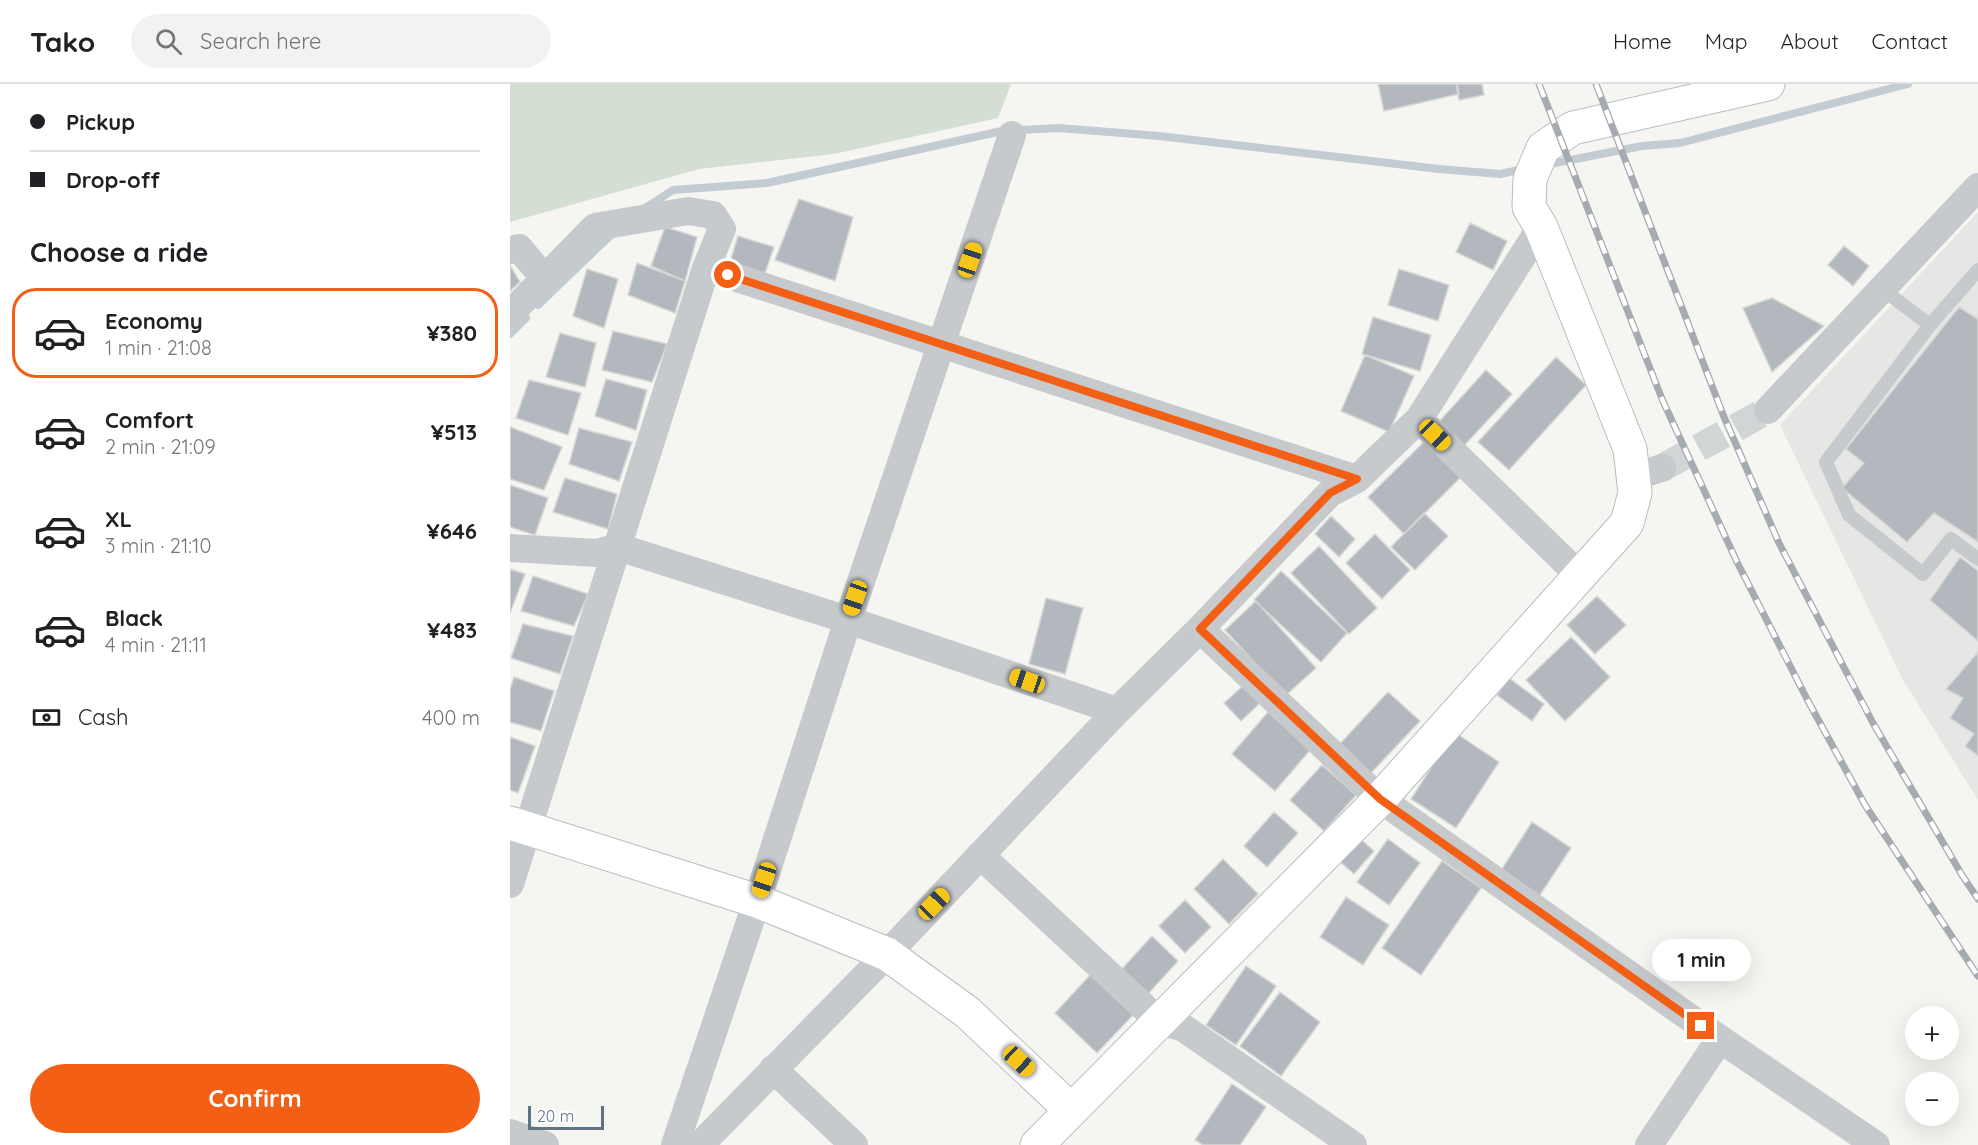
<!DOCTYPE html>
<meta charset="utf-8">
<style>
body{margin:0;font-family:Quicksand,sans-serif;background:#f2f2f2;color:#202124;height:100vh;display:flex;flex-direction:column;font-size:22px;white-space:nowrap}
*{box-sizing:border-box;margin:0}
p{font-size:20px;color:#757577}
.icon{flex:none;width:33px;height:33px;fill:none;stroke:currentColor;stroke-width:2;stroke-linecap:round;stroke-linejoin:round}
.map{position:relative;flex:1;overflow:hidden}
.sheet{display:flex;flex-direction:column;background:#fff;width:510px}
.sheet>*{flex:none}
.banner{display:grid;align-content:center;height:132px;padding:0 30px;background:#fff}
.tools{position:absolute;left:1395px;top:922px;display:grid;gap:12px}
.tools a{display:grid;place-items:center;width:54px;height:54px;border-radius:50%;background:#fff;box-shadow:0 6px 24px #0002;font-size:30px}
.scale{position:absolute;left:18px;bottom:15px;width:76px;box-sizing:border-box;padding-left:6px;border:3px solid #627285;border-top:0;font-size:16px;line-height:21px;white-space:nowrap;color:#627285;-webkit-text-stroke:4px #fff;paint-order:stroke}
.end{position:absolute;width:27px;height:27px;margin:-14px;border:8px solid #f35f14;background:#fff;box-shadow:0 0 0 3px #fff}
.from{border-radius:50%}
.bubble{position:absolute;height:42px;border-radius:21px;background:#fff;box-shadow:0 6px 24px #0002;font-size:20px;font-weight:700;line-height:42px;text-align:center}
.car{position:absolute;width:18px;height:36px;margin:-18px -9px;border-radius:8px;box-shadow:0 0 4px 2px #0007;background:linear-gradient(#f5c518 24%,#345 0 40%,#f5c518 0 76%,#345 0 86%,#f5c518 0)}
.banner b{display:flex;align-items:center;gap:21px;height:57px;font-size:22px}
.banner b+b{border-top:2px solid #e0e0e0}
.banner i{width:15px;height:15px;background:#202124}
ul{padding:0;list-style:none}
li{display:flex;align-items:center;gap:18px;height:90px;margin:0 12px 9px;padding:0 18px;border:3px solid transparent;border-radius:24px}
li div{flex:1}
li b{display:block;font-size:22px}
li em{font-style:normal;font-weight:700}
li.on{border-color:#f35f14}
li>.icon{width:54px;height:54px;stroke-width:1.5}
h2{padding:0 30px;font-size:27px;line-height:72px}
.pay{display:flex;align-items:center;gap:15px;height:66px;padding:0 30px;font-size:22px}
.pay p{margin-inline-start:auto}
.cta{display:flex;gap:12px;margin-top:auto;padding:12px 30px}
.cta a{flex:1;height:69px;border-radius:36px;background:#f35f14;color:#fff;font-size:24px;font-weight:700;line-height:69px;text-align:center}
header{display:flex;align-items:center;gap:36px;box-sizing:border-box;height:84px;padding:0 30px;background:#fff;border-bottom:2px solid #e0e0e0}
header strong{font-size:28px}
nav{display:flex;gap:33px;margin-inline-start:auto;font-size:21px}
.search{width:420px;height:54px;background:#f2f2f2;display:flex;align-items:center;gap:15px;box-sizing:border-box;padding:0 21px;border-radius:33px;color:#757577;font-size:22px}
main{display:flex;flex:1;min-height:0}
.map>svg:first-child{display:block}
.built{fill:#e6e7e5}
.green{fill:#d5ded2}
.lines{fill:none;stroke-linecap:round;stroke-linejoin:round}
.stream{stroke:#c2ccd2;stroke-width:8}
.building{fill:#b2b8be;stroke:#d6d7d4;stroke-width:1.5}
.street-tunnel{stroke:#d0d5d6;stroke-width:28;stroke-dasharray:28 14;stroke-linecap:butt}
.secondary-casing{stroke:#b9bdc2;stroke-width:35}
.lane{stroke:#c7cacd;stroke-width:14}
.street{stroke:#c7cacd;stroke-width:28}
.secondary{stroke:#fff;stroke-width:33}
.rail-casing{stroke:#a6abb1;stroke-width:7}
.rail{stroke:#fff;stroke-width:4.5;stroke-dasharray:14;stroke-linecap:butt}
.route{stroke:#f35f14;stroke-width:8}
</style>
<header>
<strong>Tako</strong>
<div class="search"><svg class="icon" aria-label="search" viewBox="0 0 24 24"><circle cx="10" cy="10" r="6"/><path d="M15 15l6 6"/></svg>Search here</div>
<nav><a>Home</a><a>Map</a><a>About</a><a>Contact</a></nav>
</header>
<main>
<section class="sheet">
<div class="banner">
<b><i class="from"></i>Pickup</b>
<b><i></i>Drop-off</b>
</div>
<h2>Choose a ride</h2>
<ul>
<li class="on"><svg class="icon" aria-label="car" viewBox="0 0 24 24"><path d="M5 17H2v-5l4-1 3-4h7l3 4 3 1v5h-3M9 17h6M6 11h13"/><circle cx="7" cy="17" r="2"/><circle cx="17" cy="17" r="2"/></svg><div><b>Economy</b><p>1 min · 21:08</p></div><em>¥380</em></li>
<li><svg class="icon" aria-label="car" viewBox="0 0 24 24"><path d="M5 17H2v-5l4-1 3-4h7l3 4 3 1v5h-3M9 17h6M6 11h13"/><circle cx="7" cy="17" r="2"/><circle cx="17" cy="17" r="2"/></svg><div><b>Comfort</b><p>2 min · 21:09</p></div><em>¥513</em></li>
<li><svg class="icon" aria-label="car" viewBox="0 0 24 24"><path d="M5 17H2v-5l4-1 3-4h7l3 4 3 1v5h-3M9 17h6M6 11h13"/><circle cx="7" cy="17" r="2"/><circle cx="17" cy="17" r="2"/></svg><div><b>XL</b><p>3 min · 21:10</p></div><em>¥646</em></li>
<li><svg class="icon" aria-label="car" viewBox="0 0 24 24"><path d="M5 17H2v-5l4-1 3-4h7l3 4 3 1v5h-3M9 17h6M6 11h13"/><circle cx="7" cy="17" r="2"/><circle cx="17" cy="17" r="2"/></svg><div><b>Black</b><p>4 min · 21:11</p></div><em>¥483</em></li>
</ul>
<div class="pay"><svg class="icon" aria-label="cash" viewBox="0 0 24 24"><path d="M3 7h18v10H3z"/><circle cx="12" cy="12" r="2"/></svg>Cash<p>400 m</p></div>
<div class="cta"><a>Confirm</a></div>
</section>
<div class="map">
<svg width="1468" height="1061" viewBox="0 0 1468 1061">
<rect width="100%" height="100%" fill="#f5f6f1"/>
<!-- built -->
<path class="built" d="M1468,128V716L1393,596L1270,341Z"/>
<!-- green -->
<path class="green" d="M0,0H501L488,34L324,70L189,85L0,138Z"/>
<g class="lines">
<!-- stream -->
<path class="stream" d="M1035,81L1132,62L1170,59L1398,0
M135,124L163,106L257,99L492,47L549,44L649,52L929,85L990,90L1014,85
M28,221L104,148
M0,250L16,234"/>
</g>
<!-- building -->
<path class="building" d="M868,0H947L949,10L874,27Z
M946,0H972L974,11L949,16Z
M289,115L343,133L325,197L265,176Z
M960,139L997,157L983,186L946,168Z
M155,143L187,153L175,197L141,182Z
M228,152L264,163L255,189L220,178Z
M1334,162L1359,182L1343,202L1318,181Z
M127,179L175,197L165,229L118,211Z
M0,181L10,198L0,207Z
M77,185L108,195L94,244L63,232Z
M889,185L939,201L928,237L878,221Z
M1262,214L1314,242L1262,288L1233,224Z
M1449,223L1468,235V458L1424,429L1397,458L1332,404L1354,379L1336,365Z
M863,233L921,251L910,287L852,270Z
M103,247L157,260L142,298L92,286Z
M50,249L86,259L75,303L36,293Z
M855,271L904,292L879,348L831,327Z
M1046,273L1076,301L999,386L968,358Z
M976,286L1002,310L951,365L926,341Z
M96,295L137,306L126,346L85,332Z
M19,296L71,309L58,351L6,334Z
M0,343L52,363L34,406L0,395Z
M69,344L122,358L109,397L59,380Z
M916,356L952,392L894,450L858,413Z
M55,394L107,410L98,445L43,428Z
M0,401L38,414L25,451L0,443Z
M914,429L938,452L905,486L881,463Z
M821,432L845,455L829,473L805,450Z
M865,450L900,486L872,515L836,479Z
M809,462L867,524L839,550L781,489Z
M1450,473L1468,487V557L1420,516Z
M0,485L15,490L0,529Z
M771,487L837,549L811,578L744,516Z
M23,492L78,510L64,542L11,527Z
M1087,512L1116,541L1085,570L1057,541Z
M536,514L573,524L555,590L519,580Z
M746,517L806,584L775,612L715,546Z
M13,540L63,552L50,590L1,574Z
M1061,553L1100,593L1055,637L1016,596Z
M1468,568V672L1455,662L1464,650L1440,634L1453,614L1436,605Z
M4,593L44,607L31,647L0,638V606Z
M999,594L1034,620L1022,637L987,611Z
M734,601L750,619L731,637L714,619Z
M878,608L910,637L859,691L828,662Z
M758,628L801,665L765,707L722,670Z
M944,648L989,678L946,744L901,715Z
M0,653L25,662L8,709L0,706Z
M812,681L846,711L814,747L780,716Z
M764,728L788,749L757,783L734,762Z
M1022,738L1061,764L1028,814L990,788Z
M846,751L864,767L844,790L826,774Z
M878,755L910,779L879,821L847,798Z
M713,775L748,810L719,840L684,805Z
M932,777L971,804L911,891L872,864Z
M836,813L879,841L853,881L810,853Z
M675,816L701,843L675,869L649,842Z
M642,852L668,877L636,912L610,887Z
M736,882L766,902L726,961L696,941Z
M582,889L624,930L587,969L545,929Z
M770,908L810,938L771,992L730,962Z
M722,1000L756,1023L730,1061H693L685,1056Z"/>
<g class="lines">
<!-- street-tunnel -->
<path class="street-tunnel" d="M1152,384L1258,326"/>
<!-- secondary casing -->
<g class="secondary-casing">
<path id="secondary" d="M0,739L247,817L377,870L457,928L561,1026
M527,1061L870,715L1117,439L1125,409L1120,365L1031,143L1019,123L1020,95L1033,64L1063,44L1258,0"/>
</g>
<!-- lane -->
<path class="lane" d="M1372,205L1420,241L1468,186
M1420,241L1316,378L1339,431L1413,490L1441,455L1468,475"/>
<!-- street -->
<path class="street" d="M502,51L338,536L607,627L690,545L820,409L847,395L909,335
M1031,143L909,335L1070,492
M0,166L9,164L35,195
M196,184L847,395
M0,230L85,143L178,127L203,131L212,145L196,184L0,800
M1258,326L1468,103
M1123,393L1152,384
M0,464L87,469L108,463L338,536L247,817L165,1061
M690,545L870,715L1210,955L1139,1061
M470,771L650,938L672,943L843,1061
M1210,955L1366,1061
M263,985L344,1061
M0,1049L35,1061
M190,1061L377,870L607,627"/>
<!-- secondary -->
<use href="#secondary" class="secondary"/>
<!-- rail casing -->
<g class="rail-casing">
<path id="rail" d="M1029,0L1152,315L1227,478L1298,617L1355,721L1468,892
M1086,0L1214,333L1269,459L1363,639L1452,791L1468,815"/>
</g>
<!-- rail -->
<use href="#rail" class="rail"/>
</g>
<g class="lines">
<!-- route -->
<path class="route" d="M218,191L847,395L820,409L690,545L870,715L1191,942"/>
</g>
</svg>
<div class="tools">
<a>+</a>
<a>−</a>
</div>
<div class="scale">20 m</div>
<i class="end from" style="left:218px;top:191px"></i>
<i class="end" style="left:1191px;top:942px"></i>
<div class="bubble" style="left:1142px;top:855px;width:99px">1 min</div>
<i class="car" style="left:460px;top:176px;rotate:19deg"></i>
<i class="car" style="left:925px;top:351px;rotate:134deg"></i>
<i class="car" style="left:345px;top:514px;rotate:199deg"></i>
<i class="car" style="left:517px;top:597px;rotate:289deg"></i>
<i class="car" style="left:254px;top:796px;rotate:198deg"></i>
<i class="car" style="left:424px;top:820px;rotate:44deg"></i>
<i class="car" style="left:509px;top:977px;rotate:133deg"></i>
</div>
</main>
